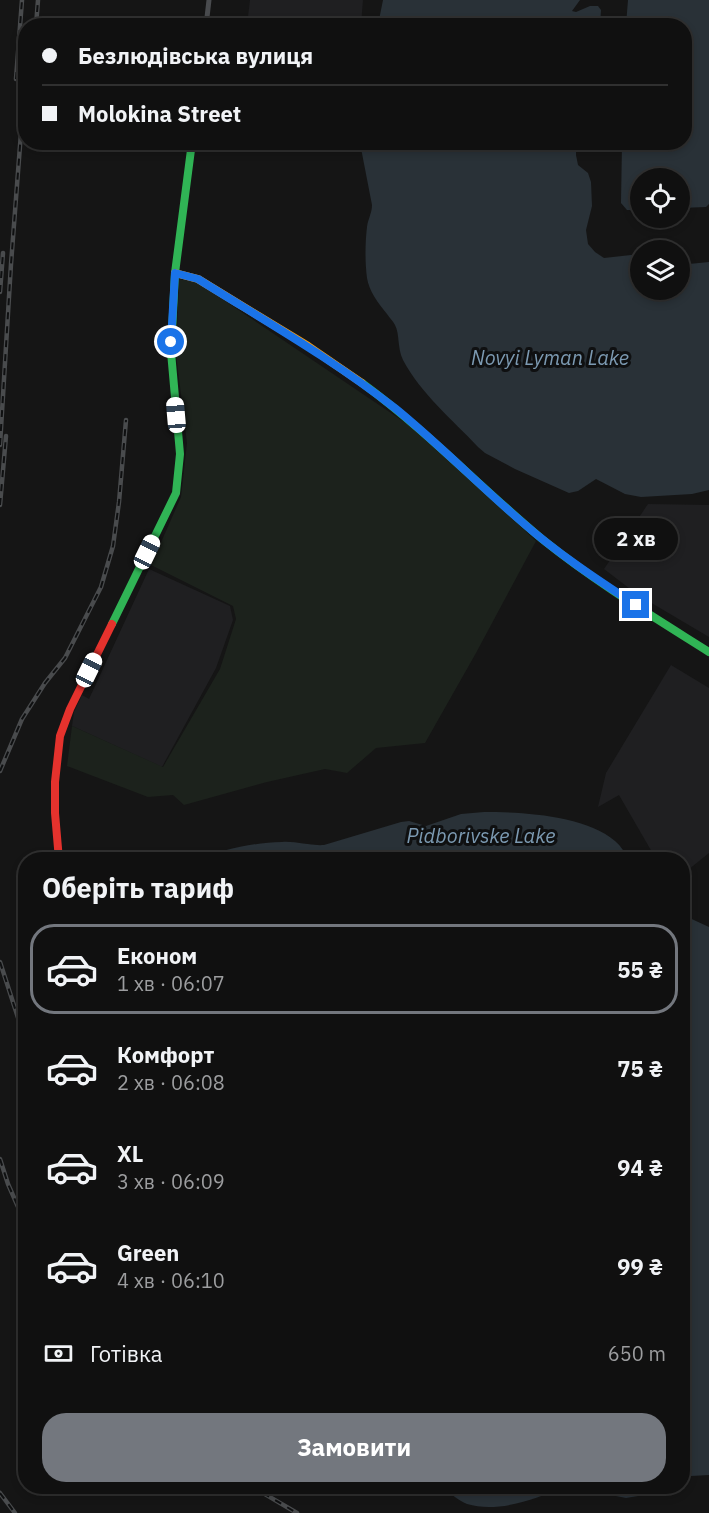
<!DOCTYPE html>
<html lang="uk">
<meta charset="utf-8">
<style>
body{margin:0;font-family:"IBM Plex Sans",sans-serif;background:#1e1e1e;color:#f1f3f6;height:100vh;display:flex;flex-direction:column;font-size:22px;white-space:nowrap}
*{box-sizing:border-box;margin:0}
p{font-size:20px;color:#9c9d9f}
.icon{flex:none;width:33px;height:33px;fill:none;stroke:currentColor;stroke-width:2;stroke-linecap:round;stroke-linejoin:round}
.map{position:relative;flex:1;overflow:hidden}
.drawer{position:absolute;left:18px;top:852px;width:672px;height:642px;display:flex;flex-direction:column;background:#101010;border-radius:24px;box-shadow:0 3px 9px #0003,0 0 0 2px #303030}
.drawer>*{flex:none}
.banner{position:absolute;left:18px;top:18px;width:674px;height:132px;border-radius:24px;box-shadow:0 3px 9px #0003,0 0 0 2px #303030;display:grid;align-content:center;height:132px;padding:0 24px;background:#101010}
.tools{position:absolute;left:630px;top:168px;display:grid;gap:12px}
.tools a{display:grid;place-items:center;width:60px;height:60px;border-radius:50%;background:#101010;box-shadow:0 3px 9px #0003,0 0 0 2px #303030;font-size:30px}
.end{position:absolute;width:27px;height:27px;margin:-14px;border:8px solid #1a73e8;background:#fff;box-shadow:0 0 0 3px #fff}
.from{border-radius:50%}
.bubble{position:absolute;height:42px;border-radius:21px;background:#101010;box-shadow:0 3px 9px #0003,0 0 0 2px #303030;font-size:20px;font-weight:800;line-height:42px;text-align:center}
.car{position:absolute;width:18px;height:36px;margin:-18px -9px;border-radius:8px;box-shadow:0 0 4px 2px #0007;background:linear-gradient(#fff 24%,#345 0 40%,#fff 0 76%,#345 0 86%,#fff 0)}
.banner b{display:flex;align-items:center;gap:21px;height:57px;font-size:22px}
.banner b+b{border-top:2px solid #303030}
.banner i{width:15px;height:15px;background:#f1f3f6}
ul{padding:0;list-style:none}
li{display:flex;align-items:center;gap:18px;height:90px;margin:0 12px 9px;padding:0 12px;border:3px solid transparent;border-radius:24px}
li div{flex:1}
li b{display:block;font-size:22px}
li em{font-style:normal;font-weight:800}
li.current{border-color:#73777e}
li>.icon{width:54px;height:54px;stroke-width:1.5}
h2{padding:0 24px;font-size:27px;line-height:72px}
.pay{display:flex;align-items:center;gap:15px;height:66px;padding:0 24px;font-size:22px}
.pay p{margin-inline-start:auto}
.cta{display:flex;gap:12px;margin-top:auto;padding:12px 24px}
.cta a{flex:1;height:69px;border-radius:24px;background:#73777e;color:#fff;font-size:24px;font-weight:800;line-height:69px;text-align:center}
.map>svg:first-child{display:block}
.built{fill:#1f1f21}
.green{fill:#1c221c}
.water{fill:#293137}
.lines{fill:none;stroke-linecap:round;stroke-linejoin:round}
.street{stroke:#494b4e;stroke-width:5}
.fast{stroke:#30b455;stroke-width:8}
.slow{stroke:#ff9f0a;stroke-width:8}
.jam{stroke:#e5322d;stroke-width:8}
.rail-casing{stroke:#494b4d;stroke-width:4.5}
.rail{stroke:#0f1011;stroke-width:2;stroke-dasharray:7;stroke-linecap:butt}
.route{stroke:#1a73e8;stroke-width:8}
.labels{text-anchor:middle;stroke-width:6;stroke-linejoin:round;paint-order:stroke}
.water-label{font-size:20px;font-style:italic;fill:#7c9ab2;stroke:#0f1011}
</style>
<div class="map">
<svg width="709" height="1513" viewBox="0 0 709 1513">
<rect width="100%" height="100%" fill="#151515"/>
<!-- built -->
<path class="built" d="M250,0H363L361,25H247Z
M648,504L709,505V637L638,595L604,569Z
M149,569L230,606L233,620L216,668L162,767L72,726L74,712L82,695L89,699Z
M671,665L709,688V853L683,874L682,860L656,859L619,795L598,807L606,773Z"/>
<!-- green -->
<path class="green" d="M179,279L197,282L422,434L536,541L476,653L425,743L376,748L347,773L325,769L267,782L184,805L173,795L148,797L67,766L72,726L163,767L220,669L236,619L233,606L151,565L181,497L187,443L176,354Z"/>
<!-- water -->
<path class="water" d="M383,0H580L572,11L576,12L590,6H598L601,10L600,25H378Z
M628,0H709V204L706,207L680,208V178H640V210H627L621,203L622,143L684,142V26L626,25Z
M360,143H576V155L578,165L588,173L591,182L592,206L586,230L588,244L595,252L604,258L640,254V290H680V260L689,264L709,262V490L692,494L641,497L625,494L596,479L578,491L569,493L515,469L485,453L478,447C452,419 421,394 403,360C397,347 400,335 395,325C393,321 389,317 387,314C378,303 369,291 367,278C365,262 365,243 367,227C368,219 372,213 372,205Z
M484,812C522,812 585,815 615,841C621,846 625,853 629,859H194C222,851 253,842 282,842C296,841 310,846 324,845L401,822L409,821L426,826L461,814Z
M683,915L709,927V1475L691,1476L683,1478Z
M439,1487H562C535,1500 497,1513 467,1504C457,1500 449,1491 439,1487Z
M588,1487H668L656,1493L626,1498L616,1496Z"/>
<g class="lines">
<!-- street -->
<path class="street" d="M206,26L209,0"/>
<!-- fast -->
<path class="fast" d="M362,383C426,430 481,488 542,539C594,581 652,616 709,652
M112,624L176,493L180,454L171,352L175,273L192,142"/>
<!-- slow -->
<path class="slow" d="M175,273L198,279L308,346L362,383"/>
<!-- jam -->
<path class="jam" d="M59,860L55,813V782L60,736L70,709L112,624"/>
<!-- rail casing -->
<g class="rail-casing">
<path id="rail" d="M36,26L38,0
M16,79L22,0
M0,292L3,253
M0,445L11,264L26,67
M0,505L6,436
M0,771L22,719L45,683L65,658L101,587L113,546L119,502L126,420
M0,962L21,1027L26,1038
M0,1159L8,1184L26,1225
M251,1486L297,1513
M0,1493L15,1513"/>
</g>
<!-- rail -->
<use href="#rail" class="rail"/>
</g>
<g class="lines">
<!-- route -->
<path class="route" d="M171,342L175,273L198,279C265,321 334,360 396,409C440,445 479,485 522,522C557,553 596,579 636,605"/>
</g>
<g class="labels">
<!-- water labels -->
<g class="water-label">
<text x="550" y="365">Novyi Lyman Lake</text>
<text x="481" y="843">Pidborivske Lake</text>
</g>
</g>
</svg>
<div class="tools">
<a><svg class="icon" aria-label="locate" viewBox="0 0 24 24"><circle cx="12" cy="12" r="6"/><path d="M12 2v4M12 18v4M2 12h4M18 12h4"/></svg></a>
<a><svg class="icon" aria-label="layers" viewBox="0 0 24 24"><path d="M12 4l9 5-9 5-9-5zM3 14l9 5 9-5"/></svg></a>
</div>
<i class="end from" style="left:171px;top:342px"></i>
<i class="end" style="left:636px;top:605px"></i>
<div class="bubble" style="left:594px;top:518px;width:84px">2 хв</div>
<i class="car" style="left:176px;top:415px;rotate:355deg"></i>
<i class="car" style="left:147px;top:552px;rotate:26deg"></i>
<i class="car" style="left:89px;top:670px;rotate:26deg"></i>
<div class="banner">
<b><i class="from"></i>Безлюдівська вулиця</b>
<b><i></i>Molokina Street</b>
</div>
<section class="drawer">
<h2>Оберіть тариф</h2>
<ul>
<li class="current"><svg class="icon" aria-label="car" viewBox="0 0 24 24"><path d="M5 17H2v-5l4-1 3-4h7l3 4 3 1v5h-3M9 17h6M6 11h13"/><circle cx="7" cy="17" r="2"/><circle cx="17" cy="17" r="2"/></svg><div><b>Економ</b><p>1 хв · 06:07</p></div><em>55 ₴</em></li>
<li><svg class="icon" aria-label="car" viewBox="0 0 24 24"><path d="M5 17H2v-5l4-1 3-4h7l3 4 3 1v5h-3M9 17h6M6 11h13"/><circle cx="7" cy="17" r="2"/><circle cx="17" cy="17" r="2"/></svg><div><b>Комфорт</b><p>2 хв · 06:08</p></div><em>75 ₴</em></li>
<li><svg class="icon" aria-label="car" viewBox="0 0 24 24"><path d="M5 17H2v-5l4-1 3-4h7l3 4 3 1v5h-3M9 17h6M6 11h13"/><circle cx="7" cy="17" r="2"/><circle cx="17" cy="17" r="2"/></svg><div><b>XL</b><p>3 хв · 06:09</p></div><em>94 ₴</em></li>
<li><svg class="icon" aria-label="car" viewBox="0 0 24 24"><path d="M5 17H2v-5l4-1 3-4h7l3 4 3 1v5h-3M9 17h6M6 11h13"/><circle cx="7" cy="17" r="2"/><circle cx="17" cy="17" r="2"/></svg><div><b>Green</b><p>4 хв · 06:10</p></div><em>99 ₴</em></li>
</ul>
<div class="pay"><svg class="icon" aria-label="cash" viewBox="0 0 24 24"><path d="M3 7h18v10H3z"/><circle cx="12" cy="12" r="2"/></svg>Готівка<p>650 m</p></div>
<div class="cta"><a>Замовити</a></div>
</section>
</div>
